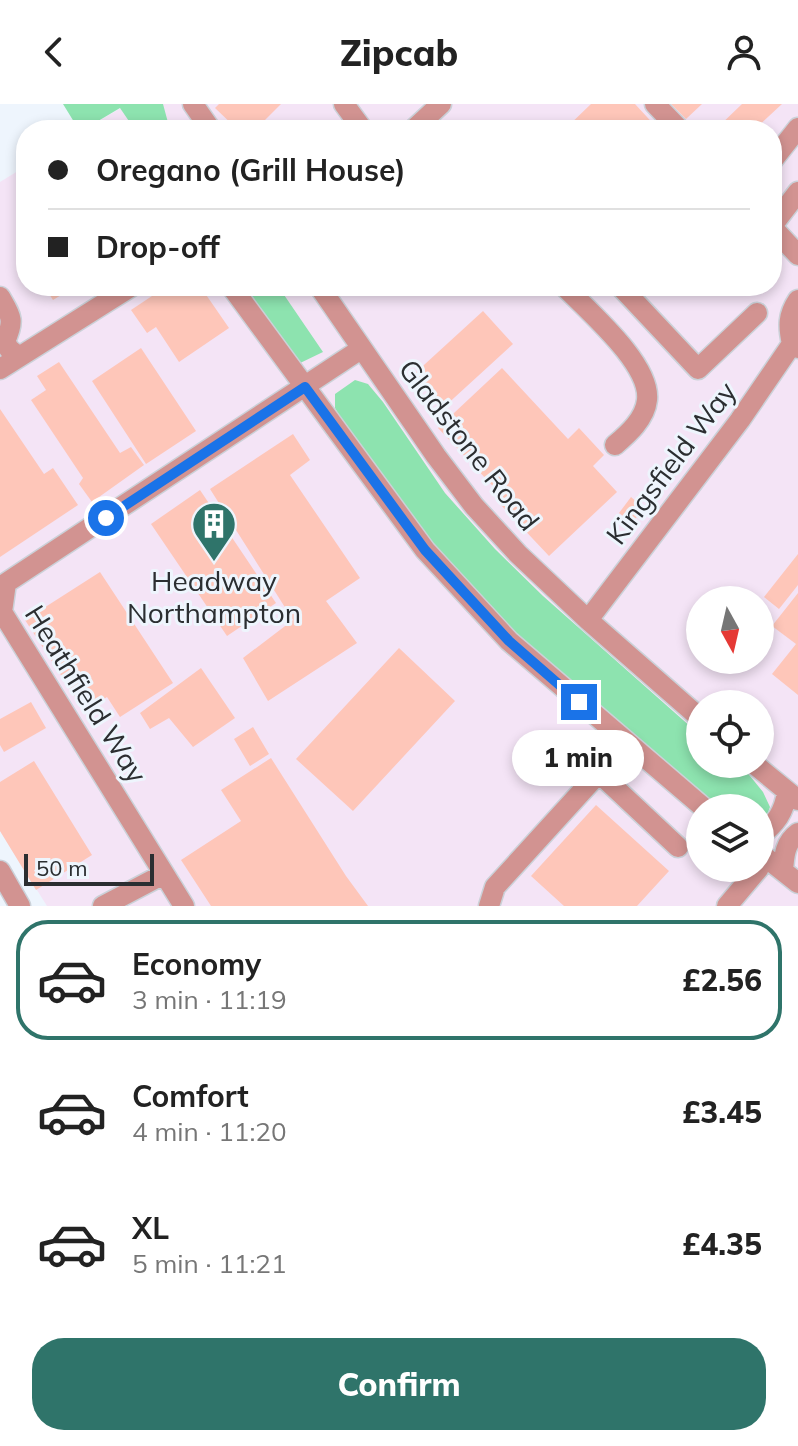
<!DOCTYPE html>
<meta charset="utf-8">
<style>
body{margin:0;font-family:Mulish,sans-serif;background:#f2f2f2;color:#222;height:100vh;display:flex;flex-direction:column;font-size:30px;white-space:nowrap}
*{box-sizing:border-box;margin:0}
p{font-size:26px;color:#767676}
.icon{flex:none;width:44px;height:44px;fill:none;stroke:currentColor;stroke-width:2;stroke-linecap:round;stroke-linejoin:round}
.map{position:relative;height:802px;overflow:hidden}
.panel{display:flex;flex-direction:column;background:#fff;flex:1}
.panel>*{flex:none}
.hud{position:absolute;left:16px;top:16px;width:766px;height:176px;border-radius:32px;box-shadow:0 4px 12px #0003;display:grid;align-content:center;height:176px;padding:0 32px;background:#fff}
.needle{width:52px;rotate:172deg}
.controls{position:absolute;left:686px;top:482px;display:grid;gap:16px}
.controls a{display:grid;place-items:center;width:88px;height:88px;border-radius:50%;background:#fff;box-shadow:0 4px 12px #0003;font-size:40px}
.scale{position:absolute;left:24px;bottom:20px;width:130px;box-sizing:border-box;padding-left:8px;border:4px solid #2b2e31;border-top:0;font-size:22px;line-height:28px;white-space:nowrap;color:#2b2e31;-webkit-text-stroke:6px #eef5fd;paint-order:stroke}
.end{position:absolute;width:36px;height:36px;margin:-18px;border:10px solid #1a73e8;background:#fff;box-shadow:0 0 0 4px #fff}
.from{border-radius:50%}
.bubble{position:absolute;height:56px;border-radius:28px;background:#fff;box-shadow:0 4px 12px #0003;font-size:26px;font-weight:800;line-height:56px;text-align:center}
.hud b{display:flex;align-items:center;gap:28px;height:76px;font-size:30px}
.hud b+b{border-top:2px solid #e0e0e0}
.hud i{width:20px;height:20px;background:#222}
ul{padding:14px 0 0;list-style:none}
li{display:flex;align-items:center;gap:24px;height:120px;margin:0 16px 12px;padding:0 16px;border:4px solid transparent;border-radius:32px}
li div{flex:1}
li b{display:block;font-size:30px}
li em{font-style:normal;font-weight:800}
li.current{border-color:#2f746a}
li>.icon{width:72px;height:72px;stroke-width:1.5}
.button{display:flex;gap:16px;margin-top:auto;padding:16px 32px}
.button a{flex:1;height:92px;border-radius:32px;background:#2f746a;color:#fff;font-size:32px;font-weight:800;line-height:92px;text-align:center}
header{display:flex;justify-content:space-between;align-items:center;height:104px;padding:0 32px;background:#fff;font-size:36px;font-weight:800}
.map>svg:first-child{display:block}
.industrial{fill:#f4e4f6;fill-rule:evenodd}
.green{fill:#8de3af}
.building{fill:#fec6b9}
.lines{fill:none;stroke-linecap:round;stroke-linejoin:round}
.minor-casing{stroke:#cbd1d8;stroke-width:23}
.minor{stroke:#d29391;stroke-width:20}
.route{stroke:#1a73e8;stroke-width:10}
.labels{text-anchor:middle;stroke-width:6;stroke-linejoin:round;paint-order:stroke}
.street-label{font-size:28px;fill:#2b2e31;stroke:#eef5fd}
.poi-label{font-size:28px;fill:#2b2e31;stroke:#eef5fd}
</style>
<header><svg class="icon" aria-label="back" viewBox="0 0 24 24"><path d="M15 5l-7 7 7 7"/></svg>Zipcab<svg class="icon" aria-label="person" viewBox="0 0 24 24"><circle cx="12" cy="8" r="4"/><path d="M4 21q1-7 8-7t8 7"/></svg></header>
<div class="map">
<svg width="798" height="802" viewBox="0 0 798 802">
<rect width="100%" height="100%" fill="#eef5fd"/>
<!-- industrial -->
<path class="industrial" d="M128,0H798V802H47L0,727V78L26,62V182H772V26H83ZM700,496H760V556H700ZM700,600H760V660H700ZM700,704H760V764H700Z"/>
<!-- green -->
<path class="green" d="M63,0H163L170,26H135L120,4L83,26H79Z
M242,182H278L323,248L296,261Z
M355,276L368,280L383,298L445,389L495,445L543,492L700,631V660H737L746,667L763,688L770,703L766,714L760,716V704H720L610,610L517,536L507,519L436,447L345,322L335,304V290Z"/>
<!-- building -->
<path class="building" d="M219,0H281L255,26H238L215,4Z
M591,0H635L659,26H564Z
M671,0H702L686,15Z
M742,0H782L754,26H715Z
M44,182H76L53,196Z
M167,182H200L229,224L179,258L156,223L147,229L131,206Z
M483,207L513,240L443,304L413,271Z
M141,244L196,327L146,360L92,277Z
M59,258L120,349L131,343L144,361L92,398L79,380L83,374L31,296L46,286L37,272Z
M502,264L568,335L579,324L604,351L593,362L617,388L549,452L500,400L505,395L438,324Z
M0,305L44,370L53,364L78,401L0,453Z
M293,330L310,356L290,371L360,474L326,497L357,539L268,597L243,554L293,516L210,385Z
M200,386L276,499L227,532L151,420Z
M631,393L644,404L632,419L619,409Z
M798,450V481L779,505L764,493Z
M100,468L173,579L120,613L107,593L85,608L25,516Z
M798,489V591L772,570L796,540L772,522Z
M399,544L455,597L353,707L296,655Z
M201,564L235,614L193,643L169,614L150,625L140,609Z
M31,598L46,624L4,648L0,641V615Z
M253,623L269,650L250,662L234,635Z
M271,654L346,772L368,802H211L181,756L241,717L221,686Z
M34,657L92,751L36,786L0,727V678Z
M596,701L669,767L637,802H564L531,772Z"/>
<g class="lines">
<!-- minor casing -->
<g class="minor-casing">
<path id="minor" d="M193,0L211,26
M344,0L363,26
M655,0L680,26
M413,26L441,0
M772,57L798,24
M772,122L798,88
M772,123L798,151
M231,182L425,446L509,537L704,704
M319,182L436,352L474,402L518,450L588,516L700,614
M564,182C588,207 651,260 647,296C645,315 628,330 615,341
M620,182L698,265L757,209
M0,193C11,212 15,216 5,237L9,245L18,252
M792,240C788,222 788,211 798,196
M0,265L132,182
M588,516L740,316L792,240L798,244
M754,660L798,696
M599,669L678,743
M760,732C776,719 784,709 787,688
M760,749L798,779
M0,767L20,802
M783,767C784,752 785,738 798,729
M103,802L164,770
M184,802L2,508L6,479L361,245
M489,802L495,783L626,639
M727,802L759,764"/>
</g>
<!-- minor -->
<use href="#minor" class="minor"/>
</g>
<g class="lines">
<!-- route -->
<path class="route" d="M106,414L305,283L425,446L509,537L579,598"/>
</g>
<!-- icons -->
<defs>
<g id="building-pin" transform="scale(2.3)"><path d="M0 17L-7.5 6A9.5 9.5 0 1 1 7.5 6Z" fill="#2f746a" stroke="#eef5fd"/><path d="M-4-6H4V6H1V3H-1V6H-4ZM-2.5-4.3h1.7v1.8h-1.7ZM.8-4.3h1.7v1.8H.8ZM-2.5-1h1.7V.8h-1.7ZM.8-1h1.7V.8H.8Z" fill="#fff"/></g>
</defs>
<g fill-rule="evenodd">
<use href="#building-pin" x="214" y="420"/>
</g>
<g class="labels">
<!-- street labels -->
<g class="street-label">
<text transform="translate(469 341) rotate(52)" y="10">Gladstone Road</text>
<text transform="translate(671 359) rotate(-53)" y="10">Kingsfield Way</text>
<text transform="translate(86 590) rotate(58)" y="10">Heathfield Way</text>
</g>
<!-- poi labels -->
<g class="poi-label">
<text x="214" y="487">Headway<tspan x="214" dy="32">Northampton</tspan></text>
</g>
</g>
</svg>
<div class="controls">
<a><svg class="needle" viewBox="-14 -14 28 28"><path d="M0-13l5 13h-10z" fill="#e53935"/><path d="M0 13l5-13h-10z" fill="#767676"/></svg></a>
<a><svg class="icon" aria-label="locate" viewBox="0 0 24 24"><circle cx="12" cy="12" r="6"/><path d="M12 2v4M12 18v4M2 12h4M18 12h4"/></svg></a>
<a><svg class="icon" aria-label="layers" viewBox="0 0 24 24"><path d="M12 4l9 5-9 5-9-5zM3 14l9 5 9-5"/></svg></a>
</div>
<div class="scale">50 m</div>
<i class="end from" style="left:106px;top:414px"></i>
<i class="end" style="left:579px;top:598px"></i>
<div class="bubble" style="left:512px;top:626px;width:132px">1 min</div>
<div class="hud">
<b><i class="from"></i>Oregano (Grill House)</b>
<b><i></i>Drop-off</b>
</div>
</div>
<section class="panel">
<ul>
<li class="current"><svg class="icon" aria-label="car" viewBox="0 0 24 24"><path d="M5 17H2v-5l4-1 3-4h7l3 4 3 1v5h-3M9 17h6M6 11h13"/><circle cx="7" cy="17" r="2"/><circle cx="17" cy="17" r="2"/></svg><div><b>Economy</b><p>3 min · 11:19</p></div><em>£2.56</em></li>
<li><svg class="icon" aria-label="car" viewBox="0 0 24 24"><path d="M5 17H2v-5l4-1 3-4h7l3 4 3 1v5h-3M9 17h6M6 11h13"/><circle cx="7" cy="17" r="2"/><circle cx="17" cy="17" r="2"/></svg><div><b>Comfort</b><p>4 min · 11:20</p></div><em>£3.45</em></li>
<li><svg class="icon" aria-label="car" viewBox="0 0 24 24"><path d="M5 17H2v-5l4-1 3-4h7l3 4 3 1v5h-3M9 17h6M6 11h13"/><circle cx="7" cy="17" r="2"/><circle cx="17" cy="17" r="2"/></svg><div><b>XL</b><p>5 min · 11:21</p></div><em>£4.35</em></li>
</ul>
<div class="button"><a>Confirm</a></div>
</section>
